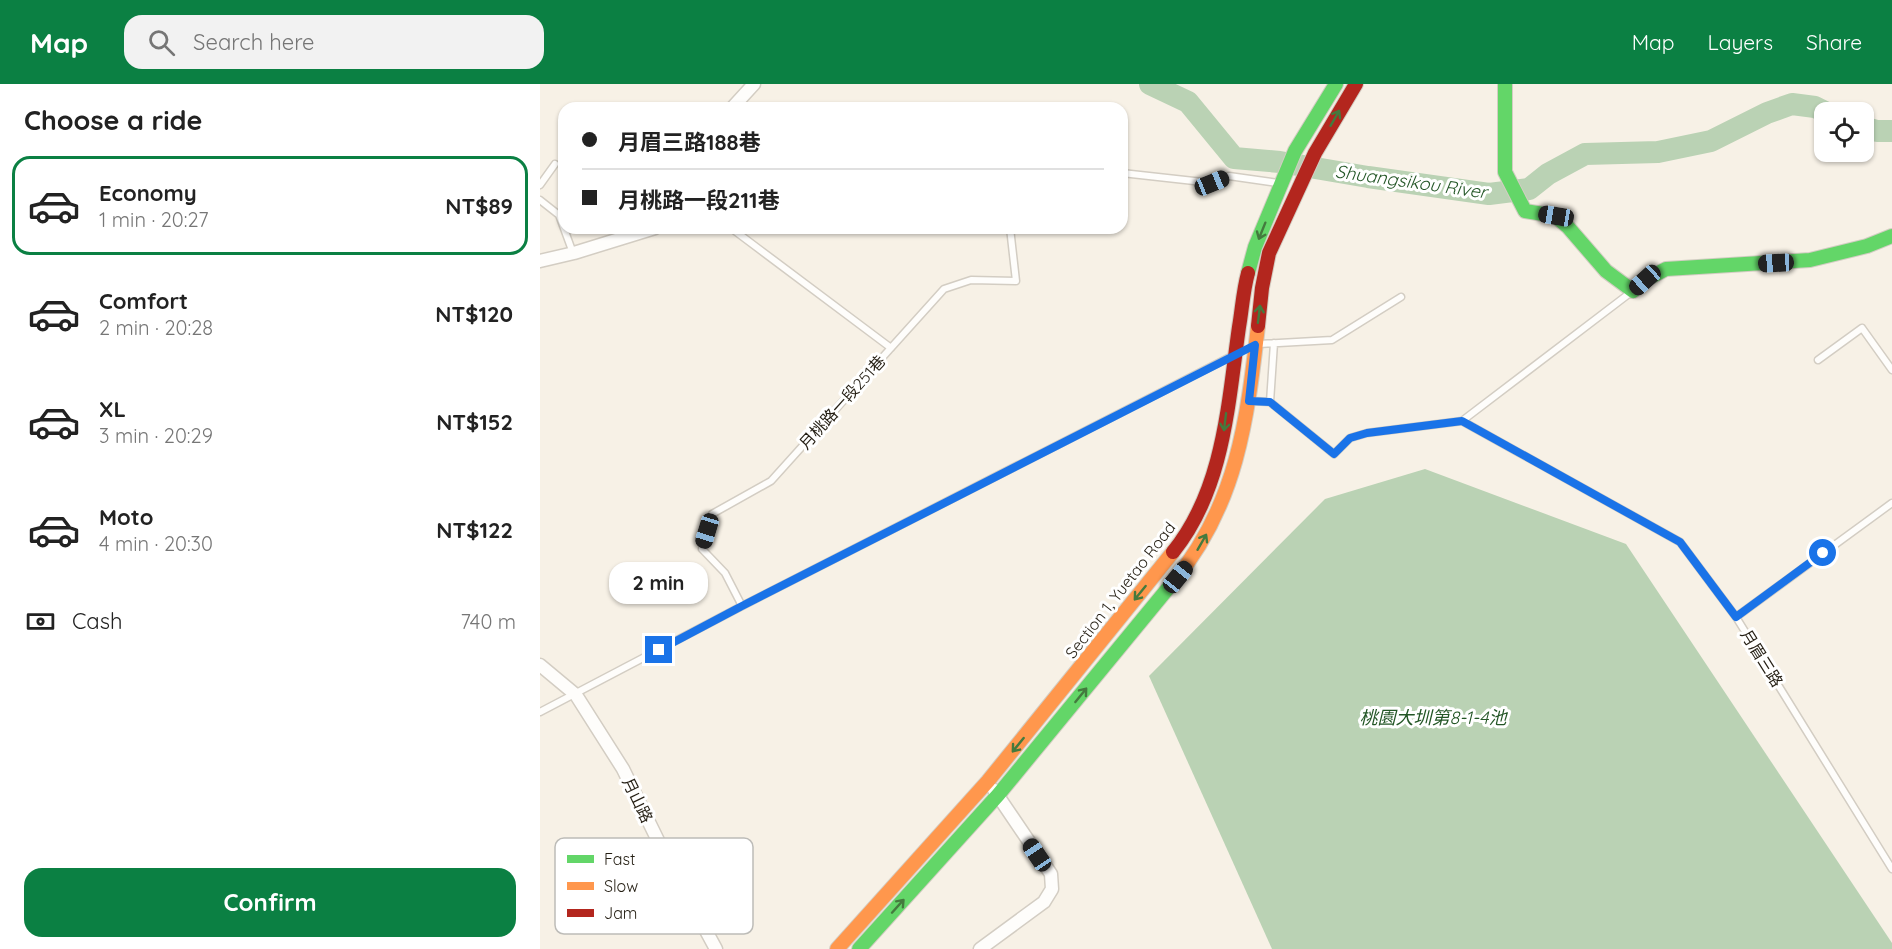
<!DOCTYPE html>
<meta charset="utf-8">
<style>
body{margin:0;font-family:Quicksand,"Noto Sans TC",sans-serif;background:#f2f2f2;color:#222;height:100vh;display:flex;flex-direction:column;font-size:22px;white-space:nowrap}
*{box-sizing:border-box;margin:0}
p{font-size:20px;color:#767676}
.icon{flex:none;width:33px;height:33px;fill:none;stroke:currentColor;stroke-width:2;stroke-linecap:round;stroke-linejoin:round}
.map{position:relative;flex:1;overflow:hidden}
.side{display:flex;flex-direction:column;background:#fff;width:540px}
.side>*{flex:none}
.banner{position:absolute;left:18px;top:18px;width:570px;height:132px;border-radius:18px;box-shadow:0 2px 4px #0004;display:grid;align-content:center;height:132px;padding:0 24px;background:#fff}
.tools{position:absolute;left:1274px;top:18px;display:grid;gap:12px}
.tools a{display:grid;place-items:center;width:60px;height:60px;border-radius:12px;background:#fff;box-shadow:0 2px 4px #0004;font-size:30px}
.end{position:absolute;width:27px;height:27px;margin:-14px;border:8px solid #1a73e8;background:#fff;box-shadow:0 0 0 3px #fff}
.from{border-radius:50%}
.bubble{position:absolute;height:42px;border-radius:18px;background:#fff;box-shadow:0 2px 4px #0004;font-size:20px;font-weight:700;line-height:42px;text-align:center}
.car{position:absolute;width:18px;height:36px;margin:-18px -9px;border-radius:8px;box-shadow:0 0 4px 2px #0007;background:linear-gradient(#222 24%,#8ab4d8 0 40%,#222 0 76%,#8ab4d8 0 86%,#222 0)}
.banner b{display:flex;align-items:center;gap:21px;height:57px;font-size:22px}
.banner b+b{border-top:2px solid #e0e0e0}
.banner i{width:15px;height:15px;background:#222}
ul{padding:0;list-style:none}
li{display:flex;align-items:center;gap:18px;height:99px;margin:0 12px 9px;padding:0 12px;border:3px solid transparent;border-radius:18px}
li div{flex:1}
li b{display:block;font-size:22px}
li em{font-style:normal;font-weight:700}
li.selected{border-color:#0b8043}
li>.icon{width:54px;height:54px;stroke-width:1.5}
h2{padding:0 24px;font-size:27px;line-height:72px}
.pay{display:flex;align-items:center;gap:15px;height:66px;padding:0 24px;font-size:22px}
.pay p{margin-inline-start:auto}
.button{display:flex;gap:12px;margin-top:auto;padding:12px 24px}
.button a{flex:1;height:69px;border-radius:18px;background:#0b8043;color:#fff;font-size:24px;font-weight:700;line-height:69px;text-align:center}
header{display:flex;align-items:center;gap:36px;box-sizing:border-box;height:84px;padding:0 30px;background:#0b8043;color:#fff}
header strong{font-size:28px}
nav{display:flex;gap:33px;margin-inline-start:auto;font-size:21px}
.search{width:420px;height:54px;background:#f2f2f2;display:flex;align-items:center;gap:15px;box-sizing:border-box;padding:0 21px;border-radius:18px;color:#767676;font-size:22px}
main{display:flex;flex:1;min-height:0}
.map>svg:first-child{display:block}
.water{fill:#bad2b4}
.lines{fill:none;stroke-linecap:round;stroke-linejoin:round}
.river{stroke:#bad2b4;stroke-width:22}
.lane-casing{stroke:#d3cdc3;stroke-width:9}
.street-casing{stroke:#d3cdc3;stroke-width:15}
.fast-casing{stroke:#d3cdc3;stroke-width:16}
.slow-casing{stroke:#d3cdc3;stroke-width:16}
.jam-casing{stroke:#d3cdc3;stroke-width:16}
.lane{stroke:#fefdfb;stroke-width:6}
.street{stroke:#fefdfb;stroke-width:12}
.fast{stroke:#63d668;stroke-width:14}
.slow{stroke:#ff974d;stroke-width:14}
.jam{stroke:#b3261e;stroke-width:14}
.oneway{stroke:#447a3e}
.route{stroke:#1a73e8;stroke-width:8}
.labels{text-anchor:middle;stroke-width:6;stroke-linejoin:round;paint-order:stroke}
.street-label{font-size:16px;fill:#241e13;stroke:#fff}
.water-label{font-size:18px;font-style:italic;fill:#235626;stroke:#fff}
.key{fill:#fff;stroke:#bdbcb8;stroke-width:1.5}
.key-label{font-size:16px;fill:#241e13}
</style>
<header>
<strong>Map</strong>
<div class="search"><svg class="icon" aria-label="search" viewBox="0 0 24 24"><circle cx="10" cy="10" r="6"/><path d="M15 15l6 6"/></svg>Search here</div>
<nav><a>Map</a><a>Layers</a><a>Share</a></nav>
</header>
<main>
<section class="side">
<h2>Choose a ride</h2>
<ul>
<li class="selected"><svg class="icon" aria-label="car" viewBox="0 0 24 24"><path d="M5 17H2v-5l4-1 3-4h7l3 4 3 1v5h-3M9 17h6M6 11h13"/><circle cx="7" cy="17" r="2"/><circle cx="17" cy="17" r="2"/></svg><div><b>Economy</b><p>1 min · 20:27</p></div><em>NT$89</em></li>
<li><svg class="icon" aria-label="car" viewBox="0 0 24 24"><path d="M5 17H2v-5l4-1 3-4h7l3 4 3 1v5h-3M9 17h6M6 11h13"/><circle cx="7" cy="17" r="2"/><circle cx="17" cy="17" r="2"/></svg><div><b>Comfort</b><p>2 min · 20:28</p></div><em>NT$120</em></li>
<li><svg class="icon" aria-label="car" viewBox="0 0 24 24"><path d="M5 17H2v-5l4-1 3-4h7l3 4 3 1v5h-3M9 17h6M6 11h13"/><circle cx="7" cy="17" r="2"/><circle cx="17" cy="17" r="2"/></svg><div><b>XL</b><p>3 min · 20:29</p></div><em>NT$152</em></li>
<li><svg class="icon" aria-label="car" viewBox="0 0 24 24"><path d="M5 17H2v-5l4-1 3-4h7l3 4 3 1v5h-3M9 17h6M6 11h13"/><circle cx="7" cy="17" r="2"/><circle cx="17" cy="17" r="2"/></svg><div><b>Moto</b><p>4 min · 20:30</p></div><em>NT$122</em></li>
</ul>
<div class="pay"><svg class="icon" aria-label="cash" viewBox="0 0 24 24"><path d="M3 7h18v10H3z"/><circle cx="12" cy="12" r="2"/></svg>Cash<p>740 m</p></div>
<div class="button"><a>Confirm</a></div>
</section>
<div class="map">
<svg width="1352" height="865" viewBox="0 0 1352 865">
<rect width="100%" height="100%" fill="#f7f1e6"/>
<!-- water -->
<path class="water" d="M885,385L1086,460L1352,859V865H732L609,592L785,415Z"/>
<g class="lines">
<!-- river -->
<path class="river" d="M610,0L648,18L694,74L740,78L828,93L949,110L989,105L1008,90L1045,70L1118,68L1171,57L1227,29L1252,20L1275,23L1285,28
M1323,43L1337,47H1352"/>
<!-- lane casing -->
<g class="lane-casing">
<path id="lane" d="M582,89L672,99L689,92L738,99
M0,101L15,80
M0,116L19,131L33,169
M191,144L351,264
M1090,209L922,337L1140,458L1196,533L1352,785
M719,260L792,256L861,213
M1278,276L1322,244L1352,286
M712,317L730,318L794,370L810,354L827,349L922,337
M730,318L734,259
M202,522L185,489L162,465L172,430L231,397L404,205L431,196L476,197L470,144
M1196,533L1352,419
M0,628L202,522L690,273"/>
</g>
<!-- street casing -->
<g class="street-casing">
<path id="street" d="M192,24L214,0
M0,177L34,169L115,144
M0,581L36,611L83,685L126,773L176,865
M440,865L504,818L512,805L511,790L454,706"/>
</g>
<!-- fast casing -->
<g class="fast-casing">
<path id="fast" d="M965,0V88L985,127L1015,132L1028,143L1066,187L1093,207L1105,196L1126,185L1270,176L1327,162L1352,152
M708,189L715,163L755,67L796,0
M319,865L458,711L634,497"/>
</g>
<!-- slow casing -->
<g class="slow-casing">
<path id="slow" d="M634,497C697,420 707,337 718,242
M297,865L448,697L633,468"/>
</g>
<!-- jam casing -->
<g class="jam-casing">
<path id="jam" d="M718,242L722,204L729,169L775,69L816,0
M633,468C684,405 688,320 699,243C702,226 703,207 708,189"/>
</g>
<!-- lane -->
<use href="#lane" class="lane"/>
<!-- street -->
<use href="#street" class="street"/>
<!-- fast -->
<use href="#fast" class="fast"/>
<!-- slow -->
<use href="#slow" class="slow"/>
<!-- jam -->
<use href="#jam" class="jam"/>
</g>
<!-- one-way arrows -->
<defs><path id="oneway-shaft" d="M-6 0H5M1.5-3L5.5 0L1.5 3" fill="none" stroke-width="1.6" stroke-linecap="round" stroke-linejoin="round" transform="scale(1.5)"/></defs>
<g class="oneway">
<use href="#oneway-shaft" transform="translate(795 34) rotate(-60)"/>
<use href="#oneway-shaft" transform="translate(722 147) rotate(112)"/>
<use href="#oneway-shaft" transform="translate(719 230) rotate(-83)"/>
<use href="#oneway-shaft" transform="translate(685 338) rotate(97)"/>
<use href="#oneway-shaft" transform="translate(662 458) rotate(-60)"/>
<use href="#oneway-shaft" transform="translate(600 509) rotate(129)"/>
<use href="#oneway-shaft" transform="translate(541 611) rotate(-51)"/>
<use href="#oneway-shaft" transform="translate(478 661) rotate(129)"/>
<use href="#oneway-shaft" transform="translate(358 822) rotate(-48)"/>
</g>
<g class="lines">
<!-- route -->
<path class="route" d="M119,566L202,522L715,261L709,317L730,318L794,370L810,354L827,349L922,337L1140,458L1196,533L1283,469"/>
</g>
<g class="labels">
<!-- street labels -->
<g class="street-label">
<text transform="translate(302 318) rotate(-48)" y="6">月桃路一段251巷</text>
<text transform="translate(580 506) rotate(-52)" y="6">Section 1, Yuetao Road</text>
<text transform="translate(1222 574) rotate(58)" y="6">月眉三路</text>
<text transform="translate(98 716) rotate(64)" y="6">月山路</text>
</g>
<!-- water labels -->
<g class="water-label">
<text transform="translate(871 98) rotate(8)" y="6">Shuangsikou River</text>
<text x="893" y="640">桃園大圳第8-1-4池</text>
</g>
</g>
<!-- legend -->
<rect x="15" y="754" width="198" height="96" rx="9" class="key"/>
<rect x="27" y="771" width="27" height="8" fill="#63d668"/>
<rect x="27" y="798" width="27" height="8" fill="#ff974d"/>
<rect x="27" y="825" width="27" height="8" fill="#b3261e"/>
<g class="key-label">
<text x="64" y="781">Fast</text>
<text x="64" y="808">Slow</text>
<text x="64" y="835">Jam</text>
</g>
</svg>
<div class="tools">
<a><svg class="icon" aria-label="locate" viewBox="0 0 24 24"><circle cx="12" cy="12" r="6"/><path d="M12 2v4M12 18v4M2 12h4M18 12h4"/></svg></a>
</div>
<i class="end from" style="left:1283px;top:469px"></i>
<i class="end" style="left:119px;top:566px"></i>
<div class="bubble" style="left:69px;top:478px;width:99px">2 min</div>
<i class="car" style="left:672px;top:99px;rotate:68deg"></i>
<i class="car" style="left:1016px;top:132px;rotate:279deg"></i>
<i class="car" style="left:1236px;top:179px;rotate:267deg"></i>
<i class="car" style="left:1105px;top:196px;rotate:228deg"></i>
<i class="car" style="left:167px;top:447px;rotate:197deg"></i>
<i class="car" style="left:638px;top:493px;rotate:39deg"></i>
<i class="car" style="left:497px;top:771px;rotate:326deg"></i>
<div class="banner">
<b><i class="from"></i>月眉三路188巷</b>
<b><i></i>月桃路一段211巷</b>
</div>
</div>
</main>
